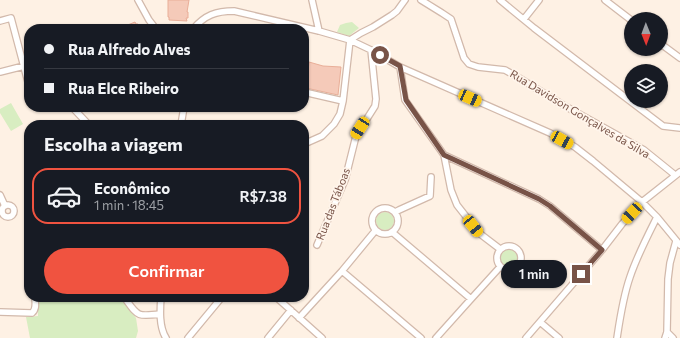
<!DOCTYPE html>
<html lang="pt">
<meta charset="utf-8">
<style>
body{margin:0;font-family:Commissioner,sans-serif;background:#242831;color:#f1f3f6;height:100vh;display:flex;flex-direction:column;font-size:15px;white-space:nowrap}
*{box-sizing:border-box;margin:0}
p{font-size:13px;color:#9ea1a6}
.icon{flex:none;width:22px;height:22px;fill:none;stroke:currentColor;stroke-width:2;stroke-linecap:round;stroke-linejoin:round}
.map{position:relative;flex:1;overflow:hidden}
.panel{position:absolute;left:24px;top:120px;width:285px;height:182px;display:flex;flex-direction:column;background:#171b24;border-radius:16px;box-shadow:0 1px 3px #0004}
.panel>*{flex:none}
.top-card{position:absolute;left:24px;top:24px;width:285px;height:88px;border-radius:16px;box-shadow:0 1px 3px #0004;display:grid;align-content:center;height:88px;padding:0 20px;background:#171b24}
.needle{width:26px;rotate:179deg}
.fabs{position:absolute;left:624px;top:12px;display:grid;gap:8px}
.fabs a{display:grid;place-items:center;width:44px;height:44px;border-radius:50%;background:#171b24;box-shadow:0 1px 3px #0004;font-size:20px}
.end{position:absolute;width:18px;height:18px;margin:-9px;border:5px solid #785347;background:#fff;box-shadow:0 0 0 2px #fff}
.from{border-radius:50%}
.bubble{position:absolute;height:28px;border-radius:14px;background:#171b24;box-shadow:0 1px 3px #0004;font-size:13px;font-weight:600;line-height:28px;text-align:center}
.car{position:absolute;width:12px;height:24px;margin:-12px -6px;border-radius:5px;box-shadow:0 0 3px 1px #0007;background:linear-gradient(#f5c518 24%,#345 0 40%,#f5c518 0 76%,#345 0 86%,#f5c518 0)}
.top-card b{display:flex;align-items:center;gap:14px;height:38px;font-size:15px}
.top-card b+b{border-top:1px solid #363941}
.top-card i{width:10px;height:10px;background:#f1f3f6}
ul{padding:0;list-style:none}
li{display:flex;align-items:center;gap:12px;height:56px;margin:0 8px 6px;padding:0 12px;border:2px solid transparent;border-radius:16px}
li div{flex:1}
li b{display:block;font-size:15px}
li em{font-style:normal;font-weight:600}
li.on{border-color:#f05340}
li>.icon{width:36px;height:36px;stroke-width:1.5}
h2{padding:0 20px;font-size:18px;line-height:48px}
.action{display:flex;gap:8px;margin-top:auto;padding:8px 20px}
.action a{flex:1;height:46px;border-radius:24px;background:#f05340;color:#fff;font-size:16px;font-weight:600;line-height:46px;text-align:center}
.map>svg:first-child{display:block}
.green{fill:#d8edc1}
.building{fill:#f5cab9;stroke:#e9ae98}
.lines{fill:none;stroke-linecap:round;stroke-linejoin:round}
.minor-casing{stroke:#d2b9ab;stroke-width:8}
.minor{stroke:#fff;stroke-width:5.5}
.route{stroke:#785347;stroke-width:5}
.labels{text-anchor:middle;stroke-width:3.5;stroke-linejoin:round;paint-order:stroke}
.street-label{font-size:11px;fill:#785347;stroke:#fff5eb}
</style>
<div class="map">
<svg width="680" height="338" viewBox="0 0 680 338">
<rect width="100%" height="100%" fill="#fef1e4"/>
<!-- green -->
<path class="green" d="M352,22L359,28L349,36L337,32L340,25L346,23Z
M11,103L23,124L11,131L0,113V109Z
M376 221a9 9 0 1 1 18 0a9 9 0 1 1-18 0Z
M500 258a9 9 0 1 1 18 0a9 9 0 1 1-18 0Z
M38,297H120L136,318L138,331L136,338H30L26,317L38,316Z"/>
<!-- building -->
<path class="building" d="M168,0H189L187,12H188V18H186L187,21L169,20V17H168Z
M135,22L136,24H138L140,29H118Z
M309,62L323,66L341,67L338,95L306,88Z"/>
<g class="lines">
<!-- minor casing -->
<g class="minor-casing">
<path id="minor" d="M138,0L149,20L156,29
M312,0L319,31
M421,0L442,13L451,19L464,58L469,64L478,67L505,70L519,78L563,105L644,150L675,175
M500,0L534,28L663,126L680,128
M605,0L631,20
M524,19L539,0
M0,21L11,18L28,82
M193,29C205,15 216,11 234,11L319,31L350,40L371,50L400,67L550,133L575,147L593,161L642,202L657,217L680,245
M661,44L680,58
M400,67L405,100L444,155L539,199L550,206L602,250
M0,72L24,66
M304,92L343,101
M72,107L89,125
M181,125L184,107
M304,144L322,136L334,124L340,114L343,101L350,40L361,33L373,27L392,15L397,11L405,0
M444,155L451,190L457,205L479,233L500,249
M0,195L5,206
M2 211a6 6 0 1 1 12 0a6 6 0 1 1-12 0Z
M372 221a13 13 0 1 1 26 0a13 13 0 1 1-26 0Z
M395,212L399,210L430,196L431,177
M392,232L471,299
M317,245L345,180L356,136L375,106L376,99L371,50
M497 258a12 12 0 1 1 24 0a12 12 0 1 1-24 0Z
M342,271L421,338
M124,297C138,316 136,317 160,314
M161,297C160,310 159,327 166,338
M276,297L322,338
M0,312L32,313C37,309 35,303 35,297
M299,318L342,271L375,231
M540,322L559,338
M667,332L673,338
M188,338L222,297
M268,338L291,310
M436,338L471,299L500,267
M526,338L602,250L622,224L642,202L680,172
M617,338C620,318 623,297 630,277C637,256 647,237 657,217
M665,338L667,332L668,279L670,263L676,241"/>
</g>
<!-- minor -->
<use href="#minor" class="minor"/>
</g>
<g class="lines">
<!-- route -->
<path class="route" d="M380,55L400,66L406,100L444,155L539,199L550,206L602,250L581,274"/>
</g>
<g class="labels">
<!-- street labels -->
<g class="street-label">
<text transform="translate(580 114) rotate(31)" y="4">Rua Davidson Gonçalves da Silva</text>
<text transform="translate(333 204) rotate(-69)" y="4">Rua das Táboas</text>
</g>
</g>
</svg>
<div class="fabs">
<a><svg class="needle" viewBox="-14 -14 28 28"><path d="M0-13l5 13h-10z" fill="#e53935"/><path d="M0 13l5-13h-10z" fill="#9ea1a6"/></svg></a>
<a><svg class="icon" aria-label="layers" viewBox="0 0 24 24"><path d="M12 4l9 5-9 5-9-5zM3 14l9 5 9-5"/></svg></a>
</div>
<i class="end from" style="left:380px;top:55px"></i>
<i class="end" style="left:581px;top:274px"></i>
<div class="bubble" style="left:501px;top:260px;width:66px">1 min</div>
<i class="car" style="left:470px;top:98px;rotate:114deg"></i>
<i class="car" style="left:360px;top:128px;rotate:213deg"></i>
<i class="car" style="left:562px;top:140px;rotate:119deg"></i>
<i class="car" style="left:632px;top:213px;rotate:223deg"></i>
<i class="car" style="left:473px;top:226px;rotate:141deg"></i>
<div class="top-card">
<b><i class="from"></i>Rua Alfredo Alves</b>
<b><i></i>Rua Elce Ribeiro</b>
</div>
<section class="panel">
<h2>Escolha a viagem</h2>
<ul>
<li class="on"><svg class="icon" aria-label="car" viewBox="0 0 24 24"><path d="M5 17H2v-5l4-1 3-4h7l3 4 3 1v5h-3M9 17h6M6 11h13"/><circle cx="7" cy="17" r="2"/><circle cx="17" cy="17" r="2"/></svg><div><b>Econômico</b><p>1 min · 18:45</p></div><em>R$7.38</em></li>
</ul>
<div class="action"><a>Confirmar</a></div>
</section>
</div>
